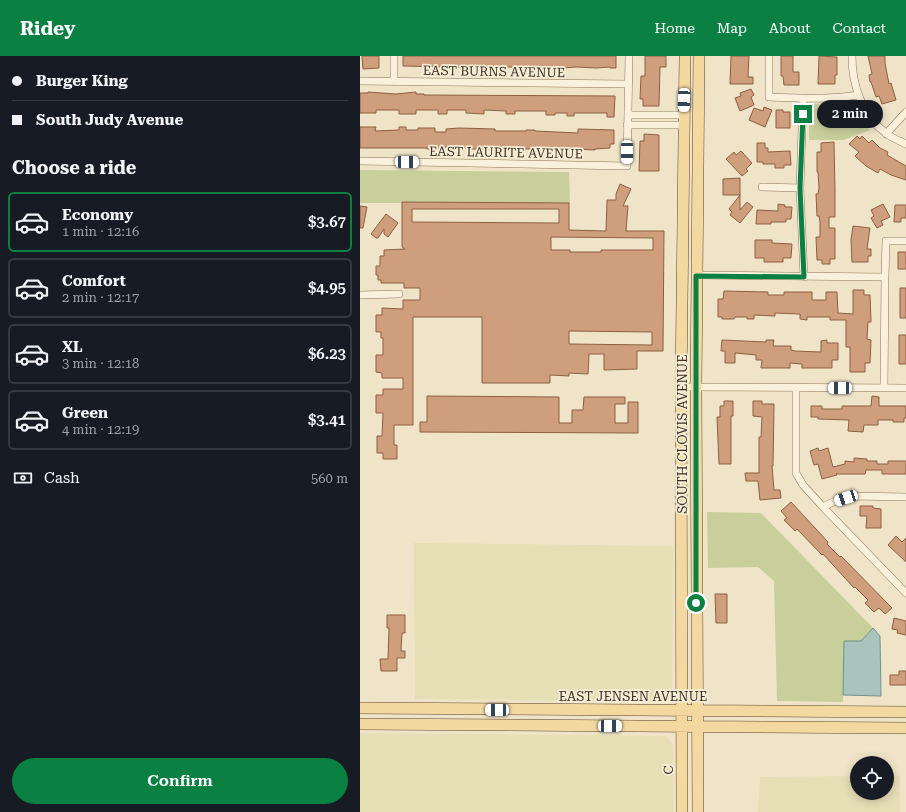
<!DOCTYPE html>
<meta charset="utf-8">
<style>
body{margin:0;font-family:"Roboto Serif",serif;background:#242831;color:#f1f3f6;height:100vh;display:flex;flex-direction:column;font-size:15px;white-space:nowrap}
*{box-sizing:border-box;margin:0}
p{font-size:13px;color:#9ea1a6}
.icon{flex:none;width:22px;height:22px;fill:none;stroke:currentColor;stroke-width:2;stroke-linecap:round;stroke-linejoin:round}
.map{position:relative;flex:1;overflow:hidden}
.panel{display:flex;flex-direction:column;background:#171b24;width:360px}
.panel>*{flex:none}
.top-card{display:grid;align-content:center;height:88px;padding:0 12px;background:#171b24}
.tools{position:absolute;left:490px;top:700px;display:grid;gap:8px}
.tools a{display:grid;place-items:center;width:44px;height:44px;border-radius:50%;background:#171b24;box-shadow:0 2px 10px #0003;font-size:20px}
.end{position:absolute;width:18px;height:18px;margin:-9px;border:5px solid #0b8043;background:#fff;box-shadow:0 0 0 2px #fff}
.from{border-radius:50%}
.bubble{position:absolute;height:28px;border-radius:14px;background:#171b24;box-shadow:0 2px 10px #0003;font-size:13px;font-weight:600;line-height:28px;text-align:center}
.car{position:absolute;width:12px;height:24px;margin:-12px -6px;border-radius:5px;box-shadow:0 0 3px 1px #0007;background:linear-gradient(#fff 24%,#345 0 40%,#fff 0 76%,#345 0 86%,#fff 0)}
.top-card b{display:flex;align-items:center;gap:14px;height:38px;font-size:15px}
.top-card b+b{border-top:1px solid #363941}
.top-card i{width:10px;height:10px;background:#f1f3f6}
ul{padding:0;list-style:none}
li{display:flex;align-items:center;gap:12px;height:60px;margin:0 8px 6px;padding:0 4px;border:2px solid #363941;border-radius:6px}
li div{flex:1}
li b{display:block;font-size:15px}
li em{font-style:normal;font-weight:600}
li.on{border-color:#0b8043}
li>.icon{width:36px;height:36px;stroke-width:1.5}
h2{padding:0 12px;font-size:18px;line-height:48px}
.pay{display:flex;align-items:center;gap:10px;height:44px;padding:0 12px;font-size:15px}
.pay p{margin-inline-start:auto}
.action{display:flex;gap:8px;margin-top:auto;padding:8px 12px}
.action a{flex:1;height:46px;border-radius:24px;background:#0b8043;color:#fff;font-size:16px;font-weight:600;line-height:46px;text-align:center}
header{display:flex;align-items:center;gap:24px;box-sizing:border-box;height:56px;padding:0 20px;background:#0b8043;color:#fff}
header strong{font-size:19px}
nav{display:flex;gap:22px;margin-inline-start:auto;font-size:14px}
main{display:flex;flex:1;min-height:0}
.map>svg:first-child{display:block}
.farmland{fill:#e6deb5}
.green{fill:#c9cf9b}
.water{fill:#a9c4bc;stroke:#6f938a}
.building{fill:#cf9f7d;stroke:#8d5f41;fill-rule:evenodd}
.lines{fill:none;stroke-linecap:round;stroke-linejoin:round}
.minor-casing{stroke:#8d765c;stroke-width:8}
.primary-casing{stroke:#5b4430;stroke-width:12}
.minor{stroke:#faf1dc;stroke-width:7}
.primary{stroke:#f3d9a0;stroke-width:11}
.route{stroke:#0b8043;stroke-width:5}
.labels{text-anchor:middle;stroke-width:3.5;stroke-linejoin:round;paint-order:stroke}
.street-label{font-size:13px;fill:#3d2e20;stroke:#f7eed8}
</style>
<header>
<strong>Ridey</strong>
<nav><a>Home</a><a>Map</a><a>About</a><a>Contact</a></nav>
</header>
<main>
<section class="panel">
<div class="top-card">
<b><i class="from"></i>Burger King</b>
<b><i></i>South Judy Avenue</b>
</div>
<h2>Choose a ride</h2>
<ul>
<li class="on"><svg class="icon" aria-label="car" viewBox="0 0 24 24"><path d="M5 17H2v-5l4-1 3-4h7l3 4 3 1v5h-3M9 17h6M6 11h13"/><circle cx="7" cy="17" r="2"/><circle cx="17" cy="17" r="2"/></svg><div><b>Economy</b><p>1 min · 12:16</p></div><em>$3.67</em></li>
<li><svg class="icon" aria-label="car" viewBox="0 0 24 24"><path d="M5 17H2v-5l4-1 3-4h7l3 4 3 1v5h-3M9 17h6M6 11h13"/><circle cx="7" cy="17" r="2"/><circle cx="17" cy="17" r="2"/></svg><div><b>Comfort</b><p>2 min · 12:17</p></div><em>$4.95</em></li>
<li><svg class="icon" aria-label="car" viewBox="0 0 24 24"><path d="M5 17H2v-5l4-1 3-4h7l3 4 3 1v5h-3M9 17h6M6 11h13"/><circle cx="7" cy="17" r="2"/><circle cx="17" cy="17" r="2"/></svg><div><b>XL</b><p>3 min · 12:18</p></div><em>$6.23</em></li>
<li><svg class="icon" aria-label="car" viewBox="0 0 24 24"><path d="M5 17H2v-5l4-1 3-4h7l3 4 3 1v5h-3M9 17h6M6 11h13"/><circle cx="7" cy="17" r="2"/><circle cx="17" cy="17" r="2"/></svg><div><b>Green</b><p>4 min · 12:19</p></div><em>$3.41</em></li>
</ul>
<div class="pay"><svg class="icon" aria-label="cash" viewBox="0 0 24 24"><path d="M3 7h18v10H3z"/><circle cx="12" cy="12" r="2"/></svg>Cash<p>560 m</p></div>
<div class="action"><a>Confirm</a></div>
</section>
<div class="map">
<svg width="546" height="756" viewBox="0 0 546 756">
<rect width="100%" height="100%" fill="#f0e4c8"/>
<!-- farmland -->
<path class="farmland" d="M54,487L313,490L312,640L307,645H303L55,643Z
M0,677L306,680L313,689L314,756H0Z
M497,720V737H527V720H540V756H398L400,721Z"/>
<!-- green -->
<path class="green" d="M488,45C495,49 497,57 501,64C504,68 507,71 510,74L484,84H449V50L452,48Z
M0,114L209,116L210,147H0Z
M347,456L401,457L513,572L501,585H484L483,646L417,645L414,525L398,511L348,512Z"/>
<!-- water -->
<path class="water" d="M513,572L520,580L521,640L483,639L484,585H501Z"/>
<!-- building -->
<path class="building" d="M2,0H19V12L3,13Z
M43,0H256V12H250V11L236,12L217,11L189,13V11L161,12L138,10H130V12L43,10Z
M285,0H306V11H300L299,50H283V43H280L281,20H285Z
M371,0H389L388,21H393V28H370Z
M421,0H433V16H439V29H424L423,20H421Z
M459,0L477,1V19H475V28H458Z
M508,0H525V7L529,28L531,27L536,44L522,48L519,40L516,41L511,26H510L509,19L512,18Z
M391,33L394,39L391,41L394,49L380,55L375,42L381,40L380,37Z
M8,36L36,38L56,36V38H64V39L255,40L254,61H247V57H214V60H207V57H195V59H186V55H155V58H146V55L124,54V58L106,57V54H87V58H78V54H56V58H39V54H16V57H0V37H8Z
M404,51L412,54L405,71L389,64L394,52L403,55Z
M416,54H423V56H430V72H416Z
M0,71H16L15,75L39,74V71H46V74H58V72H75V76H86V73L99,72L135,73V75H166V74H175V75L218,77V73L254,74V88H250V92L235,93V94L214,93H107V92L84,91L83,93H67V92H0Z
M284,78L299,79V115H279L280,85H284Z
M497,80L500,83L502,80L509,87L512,84L520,92L528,96L527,99L546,110V124L531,119L520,113L518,117L506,110L495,100L499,96L489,88Z
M474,86L475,133V161H469V172H475V203H470V208H462V204H457L456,181H460V166L459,160H457L456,138H458L459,132L458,116H457V96H461V87Z
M397,87H405V92H408V96L430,95L431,109H424V112H415V108H403V106H397Z
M381,95L392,107L386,113L388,115L382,120L366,103L374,96L376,99Z
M380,122V139H363V123Z
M260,128L271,133L263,150H268L266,175H304L303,295H277V313L244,314V298H229L228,318L209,317V320L190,319V327H122V261H53V369H34V389H37V403H23V397H17V380H22L23,357H16V339H23V333H43V322H22V317L16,316V299H23V282H21V276H16V259H22V252L43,253V244H60V232H44V227H21V224H18V219H16V210H20V200H24V194L45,193L42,191V146L209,147V174L246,175L247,144H256V138ZM52,153H199V167L52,166ZM191,181L293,182V194H241V196H210V194H191ZM209,275L292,276V289L209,288Z
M380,139V154L387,146L393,151L380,167L370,159L372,156L369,153Z
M418,148L425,149V151H432L431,163H426V166H411V168H396L397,154L418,155Z
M523,148L530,161L521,165L523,169L517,172L511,162L514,160L511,154Z
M535,149H546V162H541V166H534Z
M0,150L7,151L3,172H0Z
M26,158L38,167L28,181L24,178V173L18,182H16L11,178Z
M493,170L510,172L507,193H511V200H508V206H492L491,184Z
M395,184H412V187L432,188L431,202H423V206H404V202H395Z
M538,196H546V213H538Z
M540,232H546V262H540Z
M493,234H504V239H510L511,266H508L507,283L511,284L510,307H505V316H490V291H486V264H470V261H447V264L440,263V258L415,257V260L394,259V263H387V261H375L374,263H362V261H358V243H363L364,235L408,236V239H424V236H452V244H466V236H477L478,257L493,258Z
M539,279H546V308H539Z
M362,284L406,286V284H414L413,290H431V294L435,295L461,296V285L467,284V287H478V304H472V312H442V308L430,307V312H401L402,304H396V299L375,297V307H365V295H361Z
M67,340L199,341V367H212V354H223L224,341H265V348H255V367H268V346H278V377L60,376V366H67Z
M512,340L519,341V350H546V362H544V366H533V364H518V369H504L503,376L488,375L489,364L458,363V361H451V350H462V353H482V350H511Z
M364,345H373V360H371V408H359L357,361H360V350H364Z
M393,345H402V348H414L413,410H412L414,434H420L421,442L400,444L398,425H386L385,417H399V381H401L402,361L393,360Z
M458,392L459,395L468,392L473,411L485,408V405L494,406V402L507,403V405H517V408H528V405H546V418H522V414H506L505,418H476L477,419L462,423L458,408L454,409L450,395Z
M431,446L468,486L467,488L480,501L481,500L532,552L525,558L519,552L514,556L505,547L508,544L495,531L494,532L463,498L462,499L437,473L435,475L424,464L427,462L421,455Z
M500,450H513V452L521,453V472H506L507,460H500Z
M536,480L542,486L546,482V506L528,489Z
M355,538H367V567H356Z
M27,559H45V577H42L41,595H45V602H37V615H21L20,603H28L29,572H27Z
M534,562L546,565V579L537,577L538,574L532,573Z
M539,615H546V629H530V619H539Z"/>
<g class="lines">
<!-- minor casing -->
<g class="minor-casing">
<path id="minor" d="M409,0V41C439,42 469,44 498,39
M492,0C492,29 502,60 527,78C532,82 540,85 546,88
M0,25L268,28
M34,26V0
M443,43L440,132L444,221
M268,59H324
M267,69H324
M526,78L546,56
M0,105L267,110L269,0
M402,131L440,132
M336,219L525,221L526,185H546
M0,239L39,238
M321,331L546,332
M436,332V417L443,429L463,451L546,537
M524,332L525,221
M463,451L475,445L494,440L546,441"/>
</g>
<!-- primary casing -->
<g class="primary-casing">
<path id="primary" d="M0,652L546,656
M0,668L546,672
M322,756L321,331L325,0
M338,756L336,331L339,0"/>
</g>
<!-- minor -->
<use href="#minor" class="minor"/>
<!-- primary -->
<use href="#primary" class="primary"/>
</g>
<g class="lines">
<!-- route -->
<path class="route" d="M336,547V220L444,221L440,132L443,58"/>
</g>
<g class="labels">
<!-- street labels -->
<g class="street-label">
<text transform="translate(134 15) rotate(1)" y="5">EAST BURNS AVENUE</text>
<text transform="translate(146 96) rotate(1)" y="5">EAST LAURITE AVENUE</text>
<text transform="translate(322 378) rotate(-90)" y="5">SOUTH CLOVIS AVENUE</text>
<text x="273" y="645">EAST JENSEN AVENUE</text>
<text transform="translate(308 714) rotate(-91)" y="5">C</text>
</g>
</g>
</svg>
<div class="tools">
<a><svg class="icon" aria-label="locate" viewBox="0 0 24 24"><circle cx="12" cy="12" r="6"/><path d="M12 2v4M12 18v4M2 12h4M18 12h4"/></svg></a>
</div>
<i class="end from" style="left:336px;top:547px"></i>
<i class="end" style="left:443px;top:58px"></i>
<div class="bubble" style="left:457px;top:44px;width:66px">2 min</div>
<i class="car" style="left:324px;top:44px;rotate:182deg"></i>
<i class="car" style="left:267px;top:96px;rotate:180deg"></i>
<i class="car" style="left:47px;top:106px;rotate:91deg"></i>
<i class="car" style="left:480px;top:332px;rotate:270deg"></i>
<i class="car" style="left:486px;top:442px;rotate:252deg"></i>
<i class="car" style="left:137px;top:654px;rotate:270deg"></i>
<i class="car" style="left:250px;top:670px;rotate:90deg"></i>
</div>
</main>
